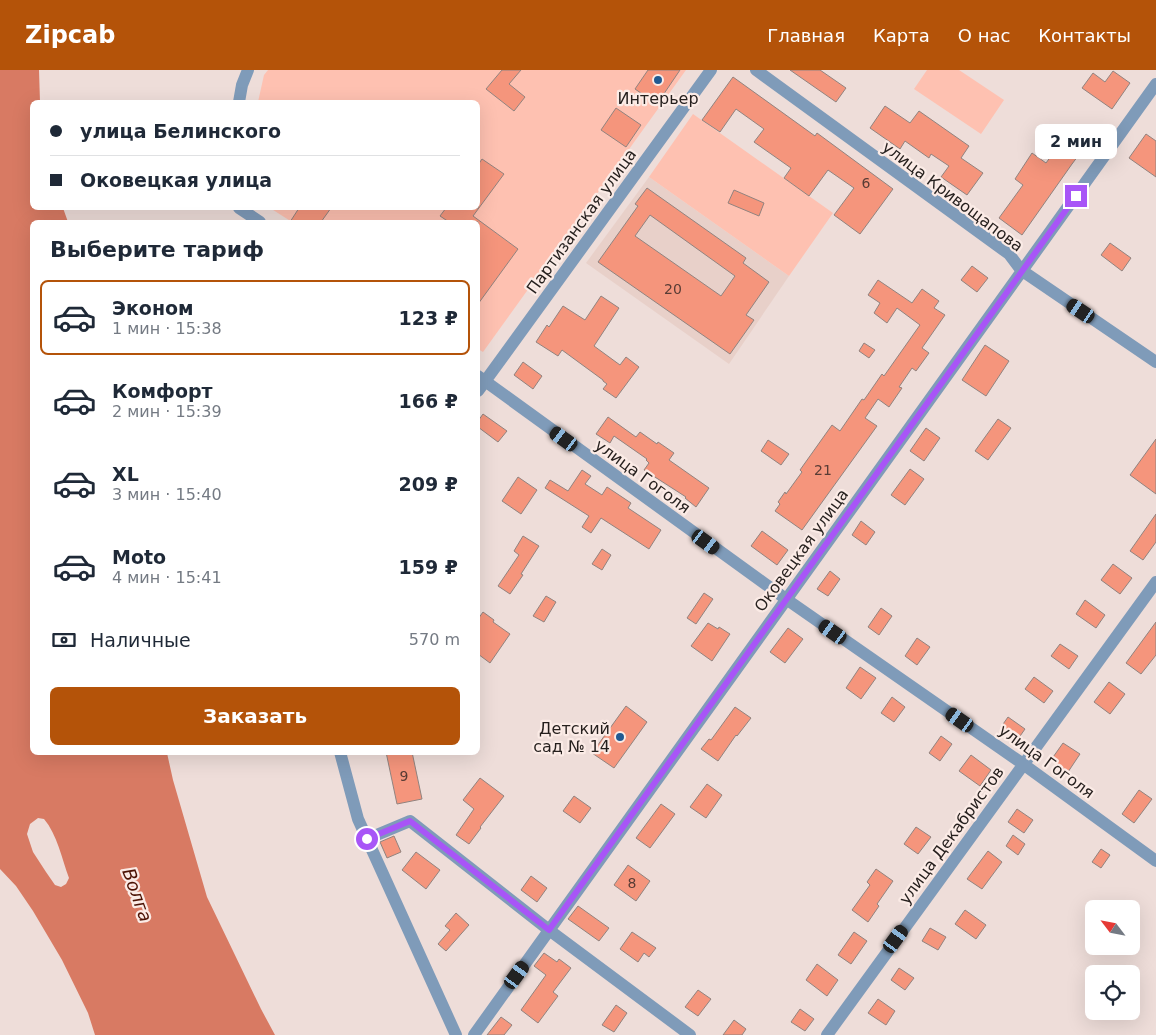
<!DOCTYPE html>
<html lang="ru">
<meta charset="utf-8">
<style>
body{margin:0;font-family:"DejaVu Sans",sans-serif;background:#f2f2f3;color:#1f2937;height:100vh;display:flex;flex-direction:column;font-size:19px;white-space:nowrap}
*{box-sizing:border-box;margin:0}
p{font-size:16px;color:#747a83}
.icon{flex:none;width:28px;height:28px;fill:none;stroke:currentColor;stroke-width:2;stroke-linecap:round;stroke-linejoin:round}
.map{position:relative;flex:1;overflow:hidden}
.panel{position:absolute;left:30px;top:150px;width:450px;height:535px;display:flex;flex-direction:column;background:#fff;border-radius:8px;box-shadow:0 5px 20px #0002}
.panel>*{flex:none}
.guide{position:absolute;left:30px;top:30px;width:450px;height:110px;border-radius:8px;box-shadow:0 5px 20px #0002;display:grid;align-content:center;height:110px;padding:0 20px;background:#fff}
.needle{width:32px;rotate:302deg}
.controls{position:absolute;left:1085px;top:830px;display:grid;gap:10px}
.controls a{display:grid;place-items:center;width:55px;height:55px;border-radius:8px;background:#fff;box-shadow:0 5px 20px #0002;font-size:25px}
.end{position:absolute;width:22px;height:22px;margin:-11px;border:6px solid #a855f7;background:#fff;box-shadow:0 0 0 2px #fff}
.from{border-radius:50%}
.bubble{position:absolute;height:35px;border-radius:8px;background:#fff;box-shadow:0 5px 20px #0002;font-size:16px;font-weight:700;line-height:35px;text-align:center}
.car{position:absolute;width:15px;height:30px;margin:-15px -8px;border-radius:6px;box-shadow:0 0 4px 1px #0007;background:linear-gradient(#222 24%,#8ab4d8 0 40%,#222 0 76%,#8ab4d8 0 86%,#222 0)}
.guide b{display:flex;align-items:center;gap:18px;height:48px;font-size:19px}
.guide b+b{border-top:1px solid #e0e1e3}
.guide i{width:12px;height:12px;background:#1f2937}
ul{padding:0;list-style:none}
li{display:flex;align-items:center;gap:15px;height:75px;margin:0 10px 8px;padding:0 10px;border:2px solid transparent;border-radius:8px}
li div{flex:1}
li b{display:block;font-size:19px}
li em{font-style:normal;font-weight:700}
li.active{border-color:#b45309}
li>.icon{width:45px;height:45px;stroke-width:1.5}
h2{padding:0 20px;font-size:22px;line-height:60px}
.pay{display:flex;align-items:center;gap:12px;height:55px;padding:0 20px;font-size:19px}
.pay p{margin-inline-start:auto}
.action{display:flex;gap:10px;margin-top:auto;padding:10px 20px}
.action a{flex:1;height:58px;border-radius:8px;background:#b45309;color:#fff;font-size:20px;font-weight:700;line-height:58px;text-align:center}
header{display:flex;align-items:center;gap:30px;box-sizing:border-box;height:70px;padding:0 25px;background:#b45309;color:#fff}
header strong{font-size:24px}
nav{display:flex;gap:28px;margin-inline-start:auto;font-size:18px}
.map>svg:first-child{display:block}
.built{fill:#e8d0c9}
.green{fill:#fec1b1}
.water{fill:#d87a63;fill-rule:evenodd}
.building{fill:#f5957c;stroke:#91837f;fill-rule:evenodd}
.lines{fill:none;stroke-linecap:round;stroke-linejoin:round}
.minor{stroke:#7f9bb9;stroke-width:12}
.route{stroke:#a855f7;stroke-width:6}
.poi-dot{fill:#215a92;stroke:#fbebe6;stroke-width:2}
.labels{text-anchor:middle;stroke-width:4.5;stroke-linejoin:round;paint-order:stroke}
.number-label{font-size:14px;fill:#593c35}
.poi-label{font-size:16px;fill:#251f1d;stroke:#fbebe6}
.street-label{font-size:16px;fill:#251f1d;stroke:#fbebe6}
.water-label{font-size:18px;font-style:italic;fill:#4c1204;stroke:#fbebe6}
</style>
<header>
<strong>Zipcab</strong>
<nav><a>Главная</a><a>Карта</a><a>О нас</a><a>Контакты</a></nav>
</header>
<div class="map">
<svg width="1156" height="965" viewBox="0 0 1156 965">
<rect width="100%" height="100%" fill="#eeddd9"/>
<!-- built -->
<path class="built" d="M649,107L789,206L729,294L586,193Z"/>
<!-- green -->
<path class="green" d="M268,0H686L483,282L478,279V152H292L270,138H478V32H258L264,5Z
M927,0H959L1004,30L981,64L914,19Z
M693,44L833,143L789,206L649,107Z"/>
<!-- water -->
<path class="water" d="M0,0H39L40,32H32V138H63L68,152H32V682L167,683L173,710L207,827L261,939L275,965H95L88,943L62,890L33,841L16,816L0,799ZM38,748L44,749C57,764 62,789 69,808L66,814L61,817L55,815L46,802L33,782L27,764L30,754Z"/>
<!-- building -->
<path class="building" d="M502,0H521L509,14L525,27L514,41L486,19Z
M648,0H680L657,34L635,19Z
M790,0H820L846,18L836,32Z
M1113,1L1130,13L1112,39L1082,18L1093,3L1105,12Z
M733,7L815,66L817,63L893,119L860,164L834,145L854,118L828,100L809,126L784,108L791,98L754,72L764,59L736,39L720,62L702,50Z
M885,36L910,53L919,41L969,76L961,88L983,103L967,125L941,107L949,96L931,84L929,88L905,71L900,79L870,58Z
M616,38L641,55L626,77L601,60Z
M1072,57L1090,70L1072,94L1022,165L999,148L1023,115L1015,109L1032,83L1046,93Z
M1146,64L1156,71V107L1129,88Z
M482,89L504,104L473,146L518,179L478,234V152H449L440,146L446,138H478V95Z
M647,118L746,188L743,193L769,212L746,245L754,250L730,284L598,192L638,136L635,134ZM650,145L735,206L721,226L635,166Z
M734,120L764,133L759,146L728,133Z
M299,138H331L321,152H290Z
M1110,173L1131,188L1122,201L1101,185Z
M972,196L988,208L977,222L961,210Z
M878,210L912,233L922,219L939,231L934,238L945,245L922,278L929,283L916,301L912,298L899,317L902,318L889,337L878,329L865,348L877,356L802,460L775,441L780,434L778,432L785,422L786,424L802,402L800,400L832,355L840,361L862,329L864,330L882,304L884,306L920,255L897,238L887,253L874,243L880,233L868,225Z
M601,226L619,238L594,276L620,295L626,287L639,297L616,328L603,319L607,314L603,311V310L562,280L558,286L536,272L547,255L549,257L563,236L585,250Z
M864,273L875,280L869,288L859,281Z
M985,275L1009,291L986,326L962,310Z
M523,292L542,306L533,319L514,305Z
M483,344L507,361L498,372L478,357V351Z
M608,347L636,367L640,362L657,374L658,372L674,383L669,390L709,418L696,437L685,428L686,427L644,400L649,393L646,390L647,389L614,366L610,373L596,364Z
M998,349L1011,358L988,390L975,381Z
M926,358L940,368L924,391L910,381Z
M1156,369V424L1130,405Z
M768,370L789,384L781,395L761,381Z
M910,399L924,409L905,435L891,425Z
M582,400L591,406L585,414L602,425L607,417L631,433L628,438L661,460L649,479L601,448L591,463L582,457L589,446L545,418L550,410L568,421Z
M518,407L537,420L521,444L502,431Z
M1156,444V472L1143,490L1130,481Z
M861,451L875,462L866,475L852,465Z
M762,461L788,480L777,495L751,476Z
M523,466L539,476L521,504L523,505L510,524L498,516L519,485L514,481Z
M602,479L611,485L602,500L592,494Z
M1113,494L1132,508L1120,524L1101,510Z
M830,501L840,509L828,526L817,519Z
M704,523L713,529L696,554L687,548Z
M546,526L556,532L544,552L533,546Z
M1085,530L1105,545L1096,558L1076,544Z
M881,538L892,546L879,565L868,557Z
M483,542L494,550L493,552L510,564L490,593L478,584V549Z
M1156,552V585L1141,604L1126,593Z
M708,553L718,559L719,557L730,564L712,591L691,576Z
M788,558L803,569L785,593L770,582Z
M917,568L930,577L917,595L905,586Z
M1060,574L1078,586L1069,599L1051,586Z
M860,597L876,608L861,629L846,618Z
M1034,607L1053,621L1044,633L1025,619Z
M1109,612L1125,624L1110,644L1094,632Z
M892,627L905,637L894,652L881,643Z
M626,636L647,652L614,698L592,683Z
M735,637L751,648L737,666L736,665L718,691L701,679L709,669L711,670Z
M1008,647L1025,659L1018,669L1001,657Z
M941,666L952,674L940,691L929,683Z
M1063,673L1080,684L1068,702L1051,690Z
M386,682H412L422,729L397,734Z
M971,685L991,700L980,716L959,701Z
M480,708L504,726L480,757L481,758L469,774L456,765L474,739L463,730Z
M707,714L722,725L706,748L690,737Z
M1139,720L1152,729L1134,753L1122,744Z
M574,726L591,738L580,753L563,741Z
M661,734L675,744L650,778L636,768Z
M1017,739L1033,750L1024,763L1008,752Z
M916,757L931,767L918,784L904,774Z
M1013,765L1025,774L1018,785L1006,776Z
M394,766L401,782L387,788L380,772Z
M1101,779L1110,785L1101,798L1092,792Z
M988,781L1002,792L982,819L967,809Z
M416,782L440,800L426,819L402,800Z
M628,795L650,811L636,831L614,815Z
M876,799L893,811L877,834L879,836L868,852L852,840L870,815L867,812Z
M531,806L547,818L537,832L521,820Z
M578,836L609,858L599,871L568,849Z
M965,840L986,855L976,869L955,854Z
M456,843L469,855L446,881L438,874L450,860L445,856Z
M930,858L946,867L938,880L922,871Z
M632,862L656,878L649,887L644,883L638,892L620,879Z
M854,862L867,871L851,894L838,885Z
M544,883L557,892L559,889L571,898L553,922L558,926L538,953L521,940L546,905L534,896Z
M817,894L838,910L827,926L806,910Z
M899,898L914,908L905,920L891,910Z
M698,920L711,929L698,946L685,937Z
M878,929L895,941L886,955L868,943Z
M616,935L627,943L614,962L602,955Z
M800,939L814,949L805,961L791,952Z
M501,947L512,955L504,965H487Z
M734,950L746,959L742,965H723Z"/>
<g class="lines">
<!-- minor -->
<path class="minor" d="M756,0L1009,184L1021,200L1156,292
M239,32L242,15L248,0
M239,138L260,152
M478,306L786,529L1023,694L1156,791
M478,321L711,0
M340,682L358,749L456,965
M367,769L410,751L549,860L690,965
M474,965L1156,14
M827,965L1156,512"/>
</g>
<g class="lines">
<!-- route -->
<path class="route" d="M367,769L410,751L549,860L1076,126"/>
</g>
<!-- markers -->
<g class="poi-dot">
<circle cx="658" cy="10" r="5"/>
<circle cx="620" cy="667" r="5"/>
</g>
<g class="labels">
<!-- number labels -->
<g class="number-label">
<text x="866" y="118">6</text>
<text x="673" y="224">20</text>
<text x="823" y="405">21</text>
<text x="404" y="711">9</text>
<text x="632" y="818">8</text>
</g>
<!-- poi labels -->
<g class="poi-label">
<text x="658" y="34">Интерьер</text>
<text x="610" y="664" text-anchor="end">Детский<tspan x="610" dy="18">сад № 14</tspan></text>
</g>
<!-- street labels -->
<g class="street-label">
<text transform="translate(953 126) rotate(37)" y="6">улица Кривощапова</text>
<text transform="translate(581 151) rotate(-54)" y="6">Партизанская улица</text>
<text transform="translate(643 406) rotate(36)" y="6">улица Гоголя</text>
<text transform="translate(801 480) rotate(-54)" y="6">Оковецкая улица</text>
<text transform="translate(1047 691) rotate(36)" y="6">улица Гоголя</text>
<text transform="translate(951 765) rotate(-54)" y="6">улица Декабристов</text>
</g>
<!-- water labels -->
<g class="water-label">
<text transform="translate(137 825) rotate(70)" y="6">Волга</text>
</g>
</g>
</svg>
<div class="controls">
<a><svg class="needle" viewBox="-14 -14 28 28"><path d="M0-13l5 13h-10z" fill="#e53935"/><path d="M0 13l5-13h-10z" fill="#747a83"/></svg></a>
<a><svg class="icon" aria-label="locate" viewBox="0 0 24 24"><circle cx="12" cy="12" r="6"/><path d="M12 2v4M12 18v4M2 12h4M18 12h4"/></svg></a>
</div>
<i class="end from" style="left:367px;top:769px"></i>
<i class="end" style="left:1076px;top:126px"></i>
<div class="bubble" style="left:1035px;top:54px;width:82px">2 мин</div>
<i class="car" style="left:1081px;top:241px;rotate:304deg"></i>
<i class="car" style="left:564px;top:369px;rotate:306deg"></i>
<i class="car" style="left:706px;top:472px;rotate:126deg"></i>
<i class="car" style="left:833px;top:562px;rotate:305deg"></i>
<i class="car" style="left:960px;top:650px;rotate:305deg"></i>
<i class="car" style="left:896px;top:869px;rotate:36deg"></i>
<i class="car" style="left:517px;top:905px;rotate:36deg"></i>
<div class="guide">
<b><i class="from"></i>улица Белинского</b>
<b><i></i>Оковецкая улица</b>
</div>
<section class="panel">
<h2>Выберите тариф</h2>
<ul>
<li class="active"><svg class="icon" aria-label="car" viewBox="0 0 24 24"><path d="M5 17H2v-5l4-1 3-4h7l3 4 3 1v5h-3M9 17h6M6 11h13"/><circle cx="7" cy="17" r="2"/><circle cx="17" cy="17" r="2"/></svg><div><b>Эконом</b><p>1 мин · 15:38</p></div><em>123 ₽</em></li>
<li><svg class="icon" aria-label="car" viewBox="0 0 24 24"><path d="M5 17H2v-5l4-1 3-4h7l3 4 3 1v5h-3M9 17h6M6 11h13"/><circle cx="7" cy="17" r="2"/><circle cx="17" cy="17" r="2"/></svg><div><b>Комфорт</b><p>2 мин · 15:39</p></div><em>166 ₽</em></li>
<li><svg class="icon" aria-label="car" viewBox="0 0 24 24"><path d="M5 17H2v-5l4-1 3-4h7l3 4 3 1v5h-3M9 17h6M6 11h13"/><circle cx="7" cy="17" r="2"/><circle cx="17" cy="17" r="2"/></svg><div><b>XL</b><p>3 мин · 15:40</p></div><em>209 ₽</em></li>
<li><svg class="icon" aria-label="car" viewBox="0 0 24 24"><path d="M5 17H2v-5l4-1 3-4h7l3 4 3 1v5h-3M9 17h6M6 11h13"/><circle cx="7" cy="17" r="2"/><circle cx="17" cy="17" r="2"/></svg><div><b>Moto</b><p>4 мин · 15:41</p></div><em>159 ₽</em></li>
</ul>
<div class="pay"><svg class="icon" aria-label="cash" viewBox="0 0 24 24"><path d="M3 7h18v10H3z"/><circle cx="12" cy="12" r="2"/></svg>Наличные<p>570 m</p></div>
<div class="action"><a>Заказать</a></div>
</section>
</div>
